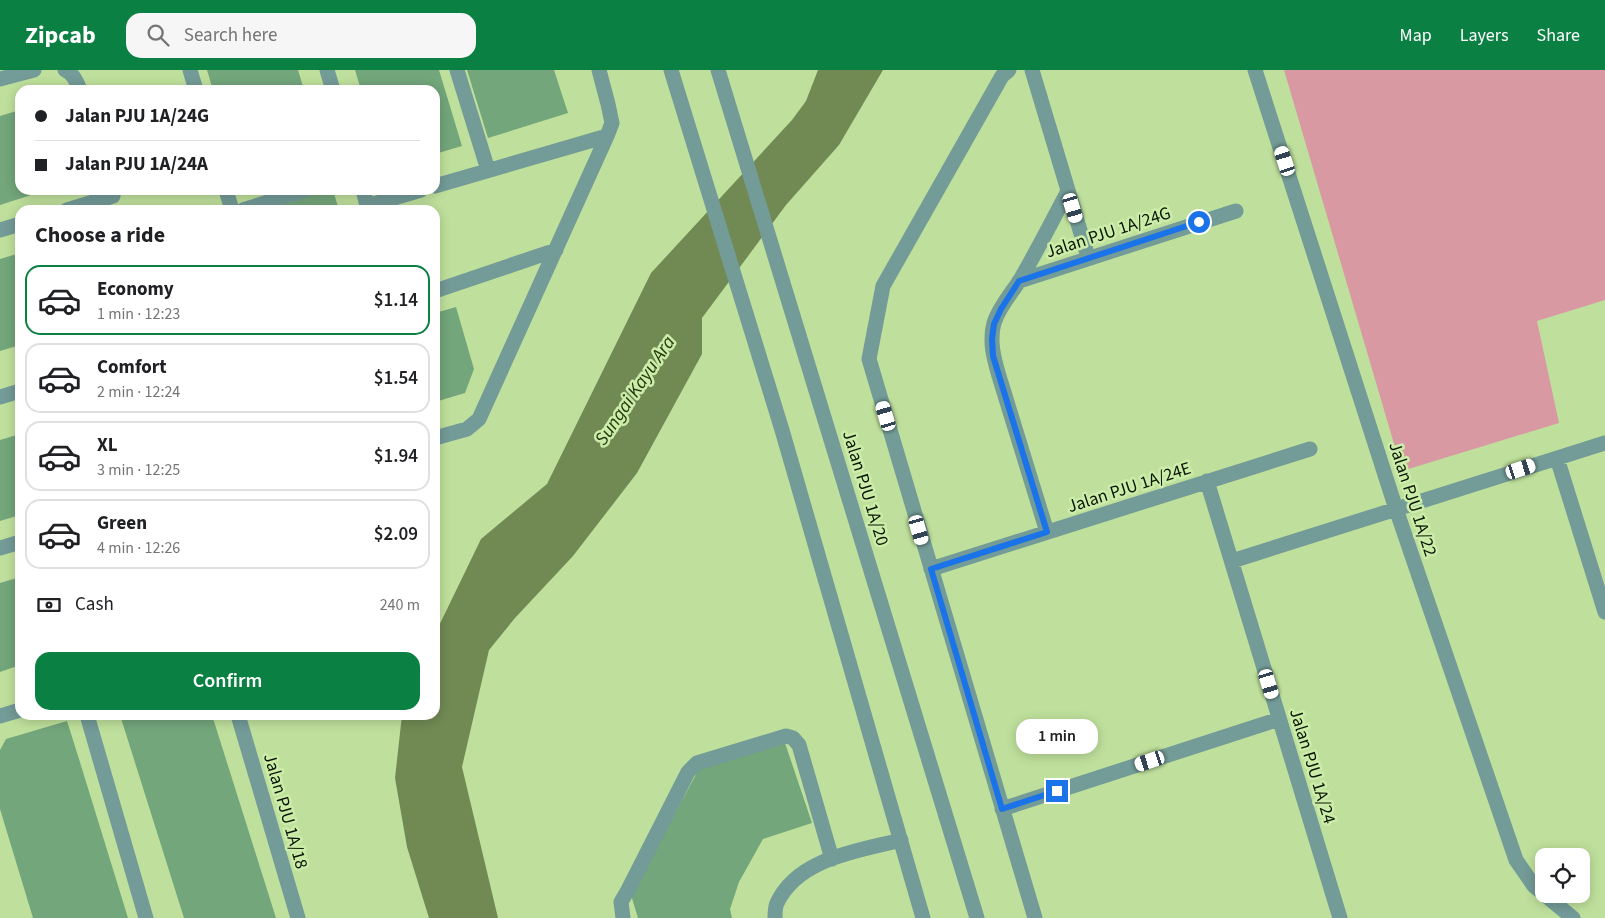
<!DOCTYPE html>
<meta charset="utf-8">
<style>
body{margin:0;font-family:"Source Sans 3",sans-serif;background:#f6f6f6;color:#202124;height:100vh;display:flex;flex-direction:column;font-size:19px;white-space:nowrap}
*{box-sizing:border-box;margin:0}
p{font-size:16px;color:#757577}
.icon{flex:none;width:28px;height:28px;fill:none;stroke:currentColor;stroke-width:2;stroke-linecap:round;stroke-linejoin:round}
.map{position:relative;flex:1;overflow:hidden}
.drawer{position:absolute;left:15px;top:135px;width:425px;height:515px;display:flex;flex-direction:column;background:#fff;border-radius:15px;box-shadow:0 2px 12px #0003}
.drawer>*{flex:none}
.guide{position:absolute;left:15px;top:15px;width:425px;height:110px;border-radius:15px;box-shadow:0 2px 12px #0003;display:grid;align-content:center;height:110px;padding:0 20px;background:#fff}
.fabs{position:absolute;left:1535px;top:778px;display:grid;gap:10px}
.fabs a{display:grid;place-items:center;width:55px;height:55px;border-radius:10px;background:#fff;box-shadow:0 2px 12px #0003;font-size:25px}
.end{position:absolute;width:22px;height:22px;margin:-11px;border:6px solid #1a73e8;background:#fff;box-shadow:0 0 0 2px #fff}
.from{border-radius:50%}
.bubble{position:absolute;height:35px;border-radius:15px;background:#fff;box-shadow:0 2px 12px #0003;font-size:16px;font-weight:600;line-height:35px;text-align:center}
.car{position:absolute;width:15px;height:30px;margin:-15px -8px;border-radius:6px;box-shadow:0 0 4px 1px #0007;background:linear-gradient(#fff 24%,#345 0 40%,#fff 0 76%,#345 0 86%,#fff 0)}
.guide b{display:flex;align-items:center;gap:18px;height:48px;font-size:19px}
.guide b+b{border-top:1px solid #e0e0e0}
.guide i{width:12px;height:12px;background:#202124}
ul{padding:0;list-style:none}
li{display:flex;align-items:center;gap:15px;height:70px;margin:0 10px 8px;padding:0 10px;border:2px solid #e0e0e0;border-radius:15px}
li div{flex:1}
li b{display:block;font-size:19px}
li em{font-style:normal;font-weight:600}
li.on{border-color:#0b8043}
li>.icon{width:45px;height:45px;stroke-width:1.5}
h2{padding:0 20px;font-size:22px;line-height:60px}
.pay{display:flex;align-items:center;gap:12px;height:55px;padding:0 20px;font-size:19px}
.pay p{margin-inline-start:auto}
.button{display:flex;gap:10px;margin-top:auto;padding:10px 20px}
.button a{flex:1;height:58px;border-radius:15px;background:#0b8043;color:#fff;font-size:20px;font-weight:600;line-height:58px;text-align:center}
header{display:flex;align-items:center;gap:30px;box-sizing:border-box;height:70px;padding:0 25px;background:#0b8043;color:#fff}
header strong{font-size:24px}
nav{display:flex;gap:28px;margin-inline-start:auto;font-size:18px}
.search{width:350px;height:45px;background:#f6f6f6;display:flex;align-items:center;gap:12px;box-sizing:border-box;padding:0 18px;border-radius:15px;color:#757577;font-size:19px}
.map>svg:first-child{display:block}
.green{fill:#d999a3}
.water{fill:#718a54}
.building{fill:#73a67b}
.lines{fill:none;stroke-linecap:round;stroke-linejoin:round}
.minor{stroke:#739b97;stroke-width:15}
.route{stroke:#1a73e8;stroke-width:6}
.labels{text-anchor:middle;stroke-width:5;stroke-linejoin:round;paint-order:stroke}
.street-label{font-size:18px;fill:#091400;stroke:#cceda9}
.water-label{font-size:19px;font-style:italic;fill:#25360d;stroke:#cceda9}
</style>
<header>
<strong>Zipcab</strong>
<div class="search"><svg class="icon" aria-label="search" viewBox="0 0 24 24"><circle cx="10" cy="10" r="6"/><path d="M15 15l6 6"/></svg>Search here</div>
<nav><a>Map</a><a>Layers</a><a>Share</a></nav>
</header>
<div class="map">
<svg width="1605" height="848" viewBox="0 0 1605 848">
<rect width="100%" height="100%" fill="#bfe09c"/>
<!-- green -->
<path class="green" d="M1284,0H1605V230L1537,251L1559,353L1402,401Z"/>
<!-- water -->
<path class="water" d="M818,0H883L839,75L786,135L702,248V284L637,403L573,486L515,548L489,580L462,697L498,848H429L407,777L395,708L402,645H435V564L481,469L547,414L651,203L792,50L806,31Z"/>
<!-- building -->
<path class="building" d="M207,0H298L304,20H213Z
M355,0H439L462,76L435,84V20H361Z
M467,0H554L568,43L488,68Z
M20,40V120H47L0,135V46Z
M310,120H333L339,140H251Z
M20,183V275L0,281V189Z
M456,237L474,299L465,323L435,332V243Z
M20,364V445L0,451V370Z
M20,507V595L0,602V513Z
M120,645H212L276,848H184Z
M67,651L79,689L128,848H33L0,739V680L6,669Z
M784,670L812,753L763,769L739,812L730,839L732,848H638L631,825L700,697Z"/>
<g class="lines">
<!-- minor -->
<path class="minor" d="M65,0C73,3 77,12 80,20
M190,0L196,20
M327,0L333,20
M457,0L488,100
M671,0L782,360L923,848
M718,0L977,848
M1009,0L1002,6L883,216L869,289L1035,848
M1032,0L1088,187
M1255,0L1396,439L1516,790L1534,816L1573,848
M0,9L34,0
M435,116L607,66
M226,120L232,140
M363,120L368,140
M367,136L421,120
M67,140L113,126
M243,140L305,120
M0,160L20,154
M1019,211L1236,141
M435,221L556,180
M0,327L20,321
M435,368L467,359L479,349L607,66L612,53L608,34L599,0
M1557,388L1605,542
M1207,411L1340,848
M1047,462L999,306C994,289 989,271 994,253C999,237 1011,224 1020,210C1037,181 1052,151 1068,121
M0,478L20,472
M1232,491L1605,373
M931,499L1310,379
M87,645L146,848
M238,645L298,848
M0,646L20,640
M1002,739L1279,649
M623,848L621,832L628,820L688,702L697,693L786,666L793,668L799,675L832,789
M775,848C775,843 775,837 777,833C798,788 858,781 901,770"/>
</g>
<g class="lines">
<!-- route -->
<path class="route" d="M1057,721L1002,739L931,499L1047,462L993,286L992,269L994,254L1001,239L1019,211L1199,152"/>
</g>
<g class="labels">
<!-- street labels -->
<g class="street-label">
<text transform="translate(1108 162) rotate(-18)" y="6">Jalan PJU 1A/24G</text>
<text transform="translate(1129 417) rotate(-18)" y="6">Jalan PJU 1A/24E</text>
<text transform="translate(866 418) rotate(73)" y="6">Jalan PJU 1A/20</text>
<text transform="translate(1413 429) rotate(72)" y="6">Jalan PJU 1A/22</text>
<text transform="translate(1313 696) rotate(73)" y="6">Jalan PJU 1A/24</text>
<text transform="translate(286 741) rotate(74)" y="6">Jalan PJU 1A/18</text>
</g>
<!-- water labels -->
<g class="water-label">
<text transform="translate(634 320) rotate(-56)" y="7">Sungai Kayu Ara</text>
</g>
</g>
</svg>
<div class="fabs">
<a><svg class="icon" aria-label="locate" viewBox="0 0 24 24"><circle cx="12" cy="12" r="6"/><path d="M12 2v4M12 18v4M2 12h4M18 12h4"/></svg></a>
</div>
<i class="end from" style="left:1199px;top:152px"></i>
<i class="end" style="left:1057px;top:721px"></i>
<div class="bubble" style="left:1016px;top:649px;width:82px">1 min</div>
<i class="car" style="left:1285px;top:91px;rotate:342deg"></i>
<i class="car" style="left:1073px;top:138px;rotate:163deg"></i>
<i class="car" style="left:886px;top:346px;rotate:343deg"></i>
<i class="car" style="left:1521px;top:399px;rotate:72deg"></i>
<i class="car" style="left:919px;top:460px;rotate:164deg"></i>
<i class="car" style="left:1269px;top:614px;rotate:163deg"></i>
<i class="car" style="left:1150px;top:691px;rotate:252deg"></i>
<div class="guide">
<b><i class="from"></i>Jalan PJU 1A/24G</b>
<b><i></i>Jalan PJU 1A/24A</b>
</div>
<section class="drawer">
<h2>Choose a ride</h2>
<ul>
<li class="on"><svg class="icon" aria-label="car" viewBox="0 0 24 24"><path d="M5 17H2v-5l4-1 3-4h7l3 4 3 1v5h-3M9 17h6M6 11h13"/><circle cx="7" cy="17" r="2"/><circle cx="17" cy="17" r="2"/></svg><div><b>Economy</b><p>1 min · 12:23</p></div><em>$1.14</em></li>
<li><svg class="icon" aria-label="car" viewBox="0 0 24 24"><path d="M5 17H2v-5l4-1 3-4h7l3 4 3 1v5h-3M9 17h6M6 11h13"/><circle cx="7" cy="17" r="2"/><circle cx="17" cy="17" r="2"/></svg><div><b>Comfort</b><p>2 min · 12:24</p></div><em>$1.54</em></li>
<li><svg class="icon" aria-label="car" viewBox="0 0 24 24"><path d="M5 17H2v-5l4-1 3-4h7l3 4 3 1v5h-3M9 17h6M6 11h13"/><circle cx="7" cy="17" r="2"/><circle cx="17" cy="17" r="2"/></svg><div><b>XL</b><p>3 min · 12:25</p></div><em>$1.94</em></li>
<li><svg class="icon" aria-label="car" viewBox="0 0 24 24"><path d="M5 17H2v-5l4-1 3-4h7l3 4 3 1v5h-3M9 17h6M6 11h13"/><circle cx="7" cy="17" r="2"/><circle cx="17" cy="17" r="2"/></svg><div><b>Green</b><p>4 min · 12:26</p></div><em>$2.09</em></li>
</ul>
<div class="pay"><svg class="icon" aria-label="cash" viewBox="0 0 24 24"><path d="M3 7h18v10H3z"/><circle cx="12" cy="12" r="2"/></svg>Cash<p>240 m</p></div>
<div class="button"><a>Confirm</a></div>
</section>
</div>
